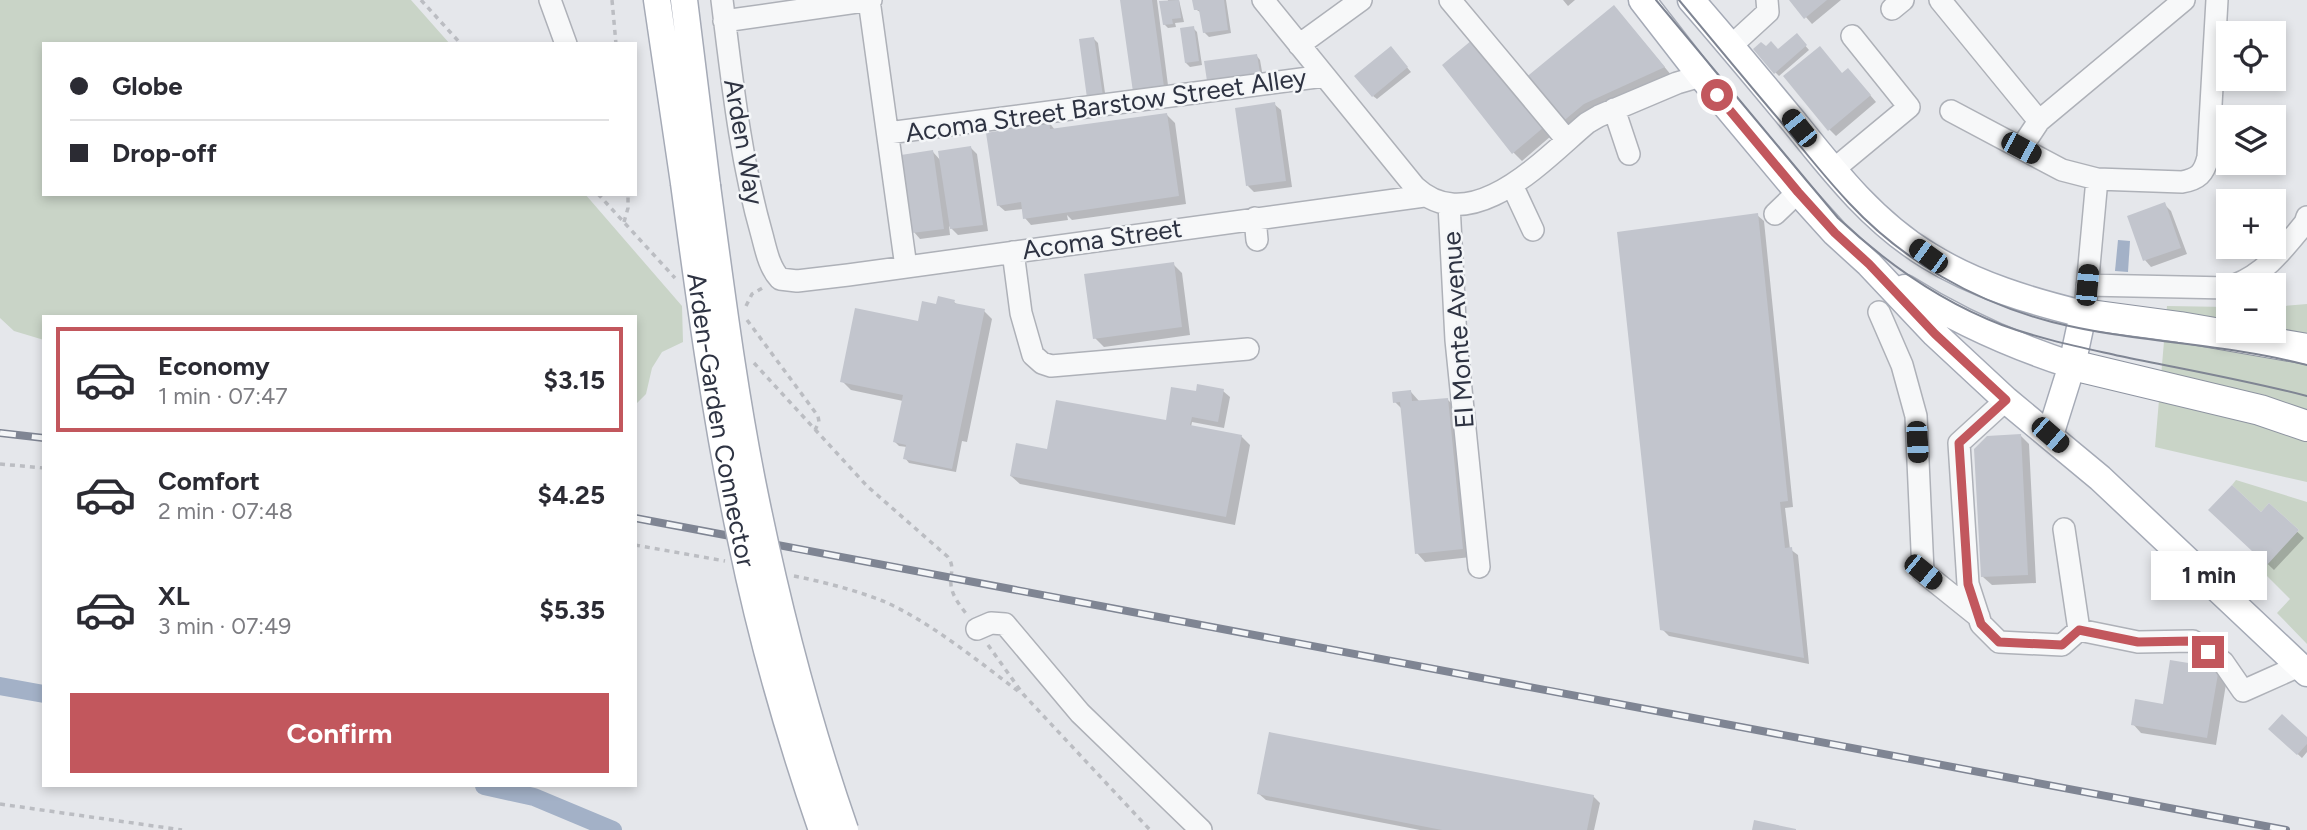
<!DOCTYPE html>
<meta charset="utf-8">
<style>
body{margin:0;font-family:Figtree,sans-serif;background:#f7f7f7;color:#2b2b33;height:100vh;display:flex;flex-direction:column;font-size:26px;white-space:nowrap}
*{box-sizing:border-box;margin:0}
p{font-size:23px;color:#7c7c81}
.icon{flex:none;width:38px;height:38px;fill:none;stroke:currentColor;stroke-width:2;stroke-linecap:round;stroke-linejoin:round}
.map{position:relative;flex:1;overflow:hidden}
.side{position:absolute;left:42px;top:315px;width:595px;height:472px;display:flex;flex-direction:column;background:#fff;border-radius:0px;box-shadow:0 4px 10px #0003}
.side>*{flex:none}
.top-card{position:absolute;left:42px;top:42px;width:595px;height:154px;border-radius:0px;box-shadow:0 4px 10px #0003;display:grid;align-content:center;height:154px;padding:0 28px;background:#fff}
.tools{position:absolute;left:2216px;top:21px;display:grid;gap:14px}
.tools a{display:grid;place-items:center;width:70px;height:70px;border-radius:0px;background:#fff;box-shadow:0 4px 10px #0003;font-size:35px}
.end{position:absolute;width:32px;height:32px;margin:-16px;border:9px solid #c2575d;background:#fff;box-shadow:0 0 0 4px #fff}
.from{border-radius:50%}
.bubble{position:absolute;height:49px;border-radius:0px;background:#fff;box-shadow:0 4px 10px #0003;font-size:23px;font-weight:700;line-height:49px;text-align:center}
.car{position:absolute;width:21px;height:42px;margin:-21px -10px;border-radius:9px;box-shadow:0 0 5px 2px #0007;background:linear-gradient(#222 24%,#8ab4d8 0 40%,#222 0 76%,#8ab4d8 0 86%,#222 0)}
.top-card b{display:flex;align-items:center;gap:24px;height:66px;font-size:26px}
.top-card b+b{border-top:2px solid #e1e1e2}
.top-card i{width:18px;height:18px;background:#2b2b33}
ul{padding:12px 0 0;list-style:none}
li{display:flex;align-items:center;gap:21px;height:105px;margin:0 14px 10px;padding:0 14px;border:4px solid transparent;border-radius:0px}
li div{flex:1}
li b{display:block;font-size:26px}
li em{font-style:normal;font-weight:700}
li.active{border-color:#c2575d}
li>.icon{width:63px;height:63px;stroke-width:1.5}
.primary-button{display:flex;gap:14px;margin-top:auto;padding:14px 28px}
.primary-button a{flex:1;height:80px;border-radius:0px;background:#c2575d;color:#fff;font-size:28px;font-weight:700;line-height:80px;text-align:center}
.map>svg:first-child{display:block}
.green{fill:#c9d4c7}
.water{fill:#a3b1c7}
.shadow{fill:#0003}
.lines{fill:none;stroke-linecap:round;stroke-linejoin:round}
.canal{stroke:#a3b1c7;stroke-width:18}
.building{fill:#c2c5cd}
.minor-casing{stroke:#aeb1b8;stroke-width:24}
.major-casing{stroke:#a5aab6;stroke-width:29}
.highway-casing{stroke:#8d93a0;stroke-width:32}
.path{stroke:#bbbdc2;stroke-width:3.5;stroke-dasharray:5 5;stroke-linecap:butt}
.minor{stroke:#f7f8f9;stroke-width:21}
.major{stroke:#fff;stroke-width:26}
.highway{stroke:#fff;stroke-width:30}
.tram{stroke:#7f8593;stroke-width:2}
.rail-casing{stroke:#7f8593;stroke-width:8}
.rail{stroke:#f4f6f8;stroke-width:5;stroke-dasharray:16;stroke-linecap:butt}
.major-bridge-casing{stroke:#a5aab6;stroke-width:29;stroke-linecap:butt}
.major-bridge{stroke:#fff;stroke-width:26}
.route{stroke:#c2575d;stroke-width:9}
.labels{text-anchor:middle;stroke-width:5;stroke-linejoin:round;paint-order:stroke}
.street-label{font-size:26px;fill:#2e3342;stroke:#f4f6f8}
</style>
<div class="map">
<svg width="2307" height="830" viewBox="0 0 2307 830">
<rect width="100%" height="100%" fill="#e5e7eb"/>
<!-- green -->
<path class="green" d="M0,0H411L450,44H44V194H585L682,306L683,342L662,352L652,368L646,394L635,405V317H44V340L14,331L0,318Z
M2307,304V482L2155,447L2167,306L2228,307V331H2273V307Z
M2236,480L2307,502V644L2277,613L2290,599L2261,570L2299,530L2269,503L2261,512L2232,485Z"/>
<!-- water -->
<path class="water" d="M2118,240L2130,241L2128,272L2115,271Z"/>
<!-- shadow -->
<path class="shadow" d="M1122,0H1157L1169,93L1141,97Z
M1168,0H1179L1184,22L1175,23L1176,27L1168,28L1164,24Z
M1194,0H1226L1231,33L1209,37L1204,32L1202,13L1195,9Z
M1563,0H1575L1568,6Z
M1791,0H1841L1812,24Z
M1622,16L1672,76L1570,131L1526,79Z
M1193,28L1197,32L1202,65L1190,67L1186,63Z
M1797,36L1809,50L1779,76L1775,72L1766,48L1778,51Z
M1094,39L1098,43L1106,100L1092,102Z
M1472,43L1551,136L1522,161L1513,152Z
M1394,52L1411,72L1377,99L1373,96Z
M1256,55L1260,60L1263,77L1213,84Z
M1843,75L1854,76L1876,102L1836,136L1829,129Z
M1274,104L1281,110L1292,187L1254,192L1248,186Z
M1166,114L1175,123L1186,204L1072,220L1067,215L1068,220L1031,225L1025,218L1023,209L1005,211L998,205L1048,121L1055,130Z
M971,148L977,154L988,231L958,235L949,226L950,235L920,239L914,232L933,152L941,161Z
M2164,204L2171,211L2187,254L2151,267L2145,260L2129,217Z
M1757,215L1764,221L1793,507L1785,508L1790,549L1798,555L1809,664L1669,636L1662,629Z
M1173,264L1182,273L1190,335L1104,347L1095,338Z
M954,302L958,305L984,311L992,319L967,442L962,441L956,472L909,463L905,458L907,447L899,446L895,442L903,401L851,390L842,381L919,323L937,306Z
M1223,391L1230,397L1224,428L1192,422L1191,427L1241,436L1250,445L1235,525L1020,484L1011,476L1048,451L1172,423L1197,393Z
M1411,392L1419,401L1447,399L1456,408L1471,557L1425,562L1417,553L1403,410L1395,402Z
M2021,436L2029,444L2036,583L1992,585L1983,577Z
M2269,506L2304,538L2274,570L2211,510L2261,515Z
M2218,670L2227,678L2216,745L2141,733L2133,724Z
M2270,729L2307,739V752L2302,758Z
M1259,794L1593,796L1600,803L1594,830H1420L1266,800Z"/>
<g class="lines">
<!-- canal -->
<path class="canal" d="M0,686L44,694
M484,786L534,797L613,830"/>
</g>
<!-- building -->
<path class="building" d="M1120,0H1152L1164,87L1133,92Z
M1179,0L1181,18L1172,19L1173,24L1163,25L1159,1Z
M1192,0H1224L1228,30L1203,33L1199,10H1194Z
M1789,0H1827L1804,19Z
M1614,5L1665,67L1584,104L1561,123L1524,79Z
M1194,26L1199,61L1185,63L1180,28Z
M1797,33L1807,45L1774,74L1753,49L1761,42L1766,46L1771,41L1778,49Z
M1094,37L1103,96L1087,98L1079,39Z
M1472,40L1544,127L1512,154L1442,65Z
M1391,46L1408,67L1372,97L1354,76Z
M1820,46L1842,73L1848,68L1871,95L1828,131L1783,76Z
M1257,54L1260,73L1207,81L1204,61Z
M1275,102L1286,181L1246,186L1235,108Z
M1167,113L1179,196L1023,219L1021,202L997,206L986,133L1010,129L1009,125L1049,119L1050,129Z
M971,146L983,225L950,229L938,151Z
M933,150L944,229L912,233L901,155Z
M2165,202L2181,248L2143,261L2127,216Z
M1758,213L1788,501L1780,502L1785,548L1792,547L1804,658L1660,630L1617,232Z
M1174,262L1182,327L1093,339L1084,274Z
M938,296L955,300L954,303L985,309L952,469L903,459L906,445L893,442L903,395L840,382L855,308L918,321L922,301L936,304Z
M1197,384L1224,389L1218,422L1192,417L1190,425L1242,435L1226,517L1010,476L1016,443L1047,449L1056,400L1166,420L1171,387L1196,391Z
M1411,390L1412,401L1448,398L1463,549L1415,554L1400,402L1393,403L1392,392Z
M2021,434L2028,575L1981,577L1974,449L1987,436Z
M2232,485L2261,512L2269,503L2299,530L2267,565L2208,510Z
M2170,660L2219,668L2207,738L2131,725L2135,699L2163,704Z
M2282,714L2307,737V744L2297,755L2268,729Z
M1269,732L1594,795L1587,830H1442L1257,794Z
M1754,820L1796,829V830H1752Z"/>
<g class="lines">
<!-- minor casing -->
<g class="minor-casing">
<path id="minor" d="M550,0L566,44
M722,0C732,79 740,158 762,235C766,250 769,267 780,279L797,281L848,275L1424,196
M869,0L906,267
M1263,0L1415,187C1472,240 1545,158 1587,123L1599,116L1677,83L1701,76
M1450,0L1567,140
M1940,0L2039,121
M1892,9L1903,0
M724,21L871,0
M1299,45L1361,0
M1731,46L1768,12L1767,0
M1614,109L1629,154
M1951,111L2062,170L2097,179L2182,182C2198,179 2204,174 2208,157L2217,0
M888,133L1324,76
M2021,148L2039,121L2184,0
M1833,170L1909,107L1852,36
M1512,185L1533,230
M1449,204L1456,340L1479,567
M1775,214L1798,192
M1255,218L1257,240
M1013,252L1021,313L1033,355L1042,363L1051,366L1248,349
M2087,285L2228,288
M2235,285C2266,273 2284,248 2305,223L2307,217
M2086,299L2097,179
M1879,312L1902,365L1916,416L1923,572L1979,617
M2006,400L1959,443L1968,584L1981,624L1999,642L2062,645L2079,630
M2064,529L2079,630L2138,642L2193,641L2223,662L2243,691L2299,666
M977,629L991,623L1005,624L1080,713L1201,830"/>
</g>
<!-- major casing -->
<g class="major-casing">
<path id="major" d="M657,0L684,183
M684,0L707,186
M1642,0L1701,76L1798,192L1835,233L1869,264L1935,334L2006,400L2100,478L2307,673
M1691,0C1726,40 1760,81 1794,122C1834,172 1874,223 1929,256C1976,285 2030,301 2083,314L2072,365L2050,435
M1905,288C1957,321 2013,346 2072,365"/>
</g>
<!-- highway casing -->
<g class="highway-casing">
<path id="highway" d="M2083,314L2180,327L2307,349
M2072,365L2260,410L2307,426"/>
</g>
<!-- path -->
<path class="path" d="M421,0L461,44
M612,0L616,44
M598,194L675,278
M624,222L628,208V194
M746,306L752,294L764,287
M747,320L818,416L819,422L815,430
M754,363L867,486L948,557C955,567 950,574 951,585C952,596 961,607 968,616
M0,464L44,468
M635,545L725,561
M794,576C824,582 855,590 883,601C929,621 978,661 1018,691
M988,645L1023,694L1150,830
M0,804L182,830"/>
<!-- minor -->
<use href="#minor" class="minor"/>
<!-- major -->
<use href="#major" class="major"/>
<!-- highway -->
<use href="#highway" class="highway"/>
<!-- tram -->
<path class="tram" d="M1656,0L1838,218C1886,263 1939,301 2002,325C2040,339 2080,347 2120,356C2182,369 2245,380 2307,396
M1679,0C1713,41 1747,82 1781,122C1803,150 1825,177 1849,203C1903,261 1975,302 2052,322C2135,343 2223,343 2307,365"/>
<!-- rail casing -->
<g class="rail-casing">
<path id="rail" d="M0,433L44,438
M635,518L2286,830"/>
</g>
<!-- rail -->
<use href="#rail" class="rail"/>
<!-- major-bridge casing -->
<g class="major-bridge-casing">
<g id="major-bridge">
<path id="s1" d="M684,183C700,302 716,421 741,539C761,637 789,735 822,830"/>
<path d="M707,186C721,289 734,394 755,496C778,609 807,721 845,830"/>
</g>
</g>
<!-- major-bridge -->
<use href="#major-bridge" class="major-bridge"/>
</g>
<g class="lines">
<!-- route -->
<path class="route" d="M1717,95L1798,192L1835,233L1869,264L1935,334L2006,400L1959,443L1968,584L1981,624L1999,642L2062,645L2079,630L2138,642L2193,641L2208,652"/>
</g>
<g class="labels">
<!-- street labels -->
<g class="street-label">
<text transform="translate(1106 105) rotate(-8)" y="9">Acoma Street Barstow Street Alley</text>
<text transform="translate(744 142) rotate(80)" y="9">Arden Way</text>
<text transform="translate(1102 239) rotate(-8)" y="9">Acoma Street</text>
<text transform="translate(1458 330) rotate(-94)" y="9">El Monte Avenue</text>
<text dy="9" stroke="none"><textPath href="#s1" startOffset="240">Arden-Garden Connector</textPath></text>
</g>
</g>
</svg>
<div class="tools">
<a><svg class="icon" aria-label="locate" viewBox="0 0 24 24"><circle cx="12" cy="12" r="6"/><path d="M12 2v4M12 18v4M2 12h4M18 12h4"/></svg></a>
<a><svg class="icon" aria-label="layers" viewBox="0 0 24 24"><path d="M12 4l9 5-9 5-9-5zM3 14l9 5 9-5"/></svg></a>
<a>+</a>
<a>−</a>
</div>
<i class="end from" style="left:1717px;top:95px"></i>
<i class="end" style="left:2208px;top:652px"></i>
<div class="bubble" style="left:2151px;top:551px;width:116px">1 min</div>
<i class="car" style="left:1799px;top:128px;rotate:321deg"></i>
<i class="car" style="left:2021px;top:148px;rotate:118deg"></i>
<i class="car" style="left:1928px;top:256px;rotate:306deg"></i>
<i class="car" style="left:2087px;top:285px;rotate:5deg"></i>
<i class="car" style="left:2050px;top:435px;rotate:131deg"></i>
<i class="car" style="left:1917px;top:442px;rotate:177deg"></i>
<i class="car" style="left:1923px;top:572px;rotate:129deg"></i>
<div class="top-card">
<b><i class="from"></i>Globe</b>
<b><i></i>Drop-off</b>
</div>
<section class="side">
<ul>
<li class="active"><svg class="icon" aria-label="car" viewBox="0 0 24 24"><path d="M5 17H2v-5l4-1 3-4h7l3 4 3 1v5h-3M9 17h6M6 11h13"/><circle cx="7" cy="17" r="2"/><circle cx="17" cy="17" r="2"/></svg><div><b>Economy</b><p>1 min · 07:47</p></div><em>$3.15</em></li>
<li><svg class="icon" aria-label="car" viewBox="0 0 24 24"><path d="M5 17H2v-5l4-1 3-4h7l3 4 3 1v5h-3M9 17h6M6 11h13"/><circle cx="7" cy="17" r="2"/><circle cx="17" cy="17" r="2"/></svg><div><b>Comfort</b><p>2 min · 07:48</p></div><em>$4.25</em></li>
<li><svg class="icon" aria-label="car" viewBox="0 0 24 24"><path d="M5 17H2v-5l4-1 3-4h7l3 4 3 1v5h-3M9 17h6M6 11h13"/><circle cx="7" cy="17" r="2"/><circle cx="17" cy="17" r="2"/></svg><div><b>XL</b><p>3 min · 07:49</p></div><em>$5.35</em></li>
</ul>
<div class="primary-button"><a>Confirm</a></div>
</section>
</div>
